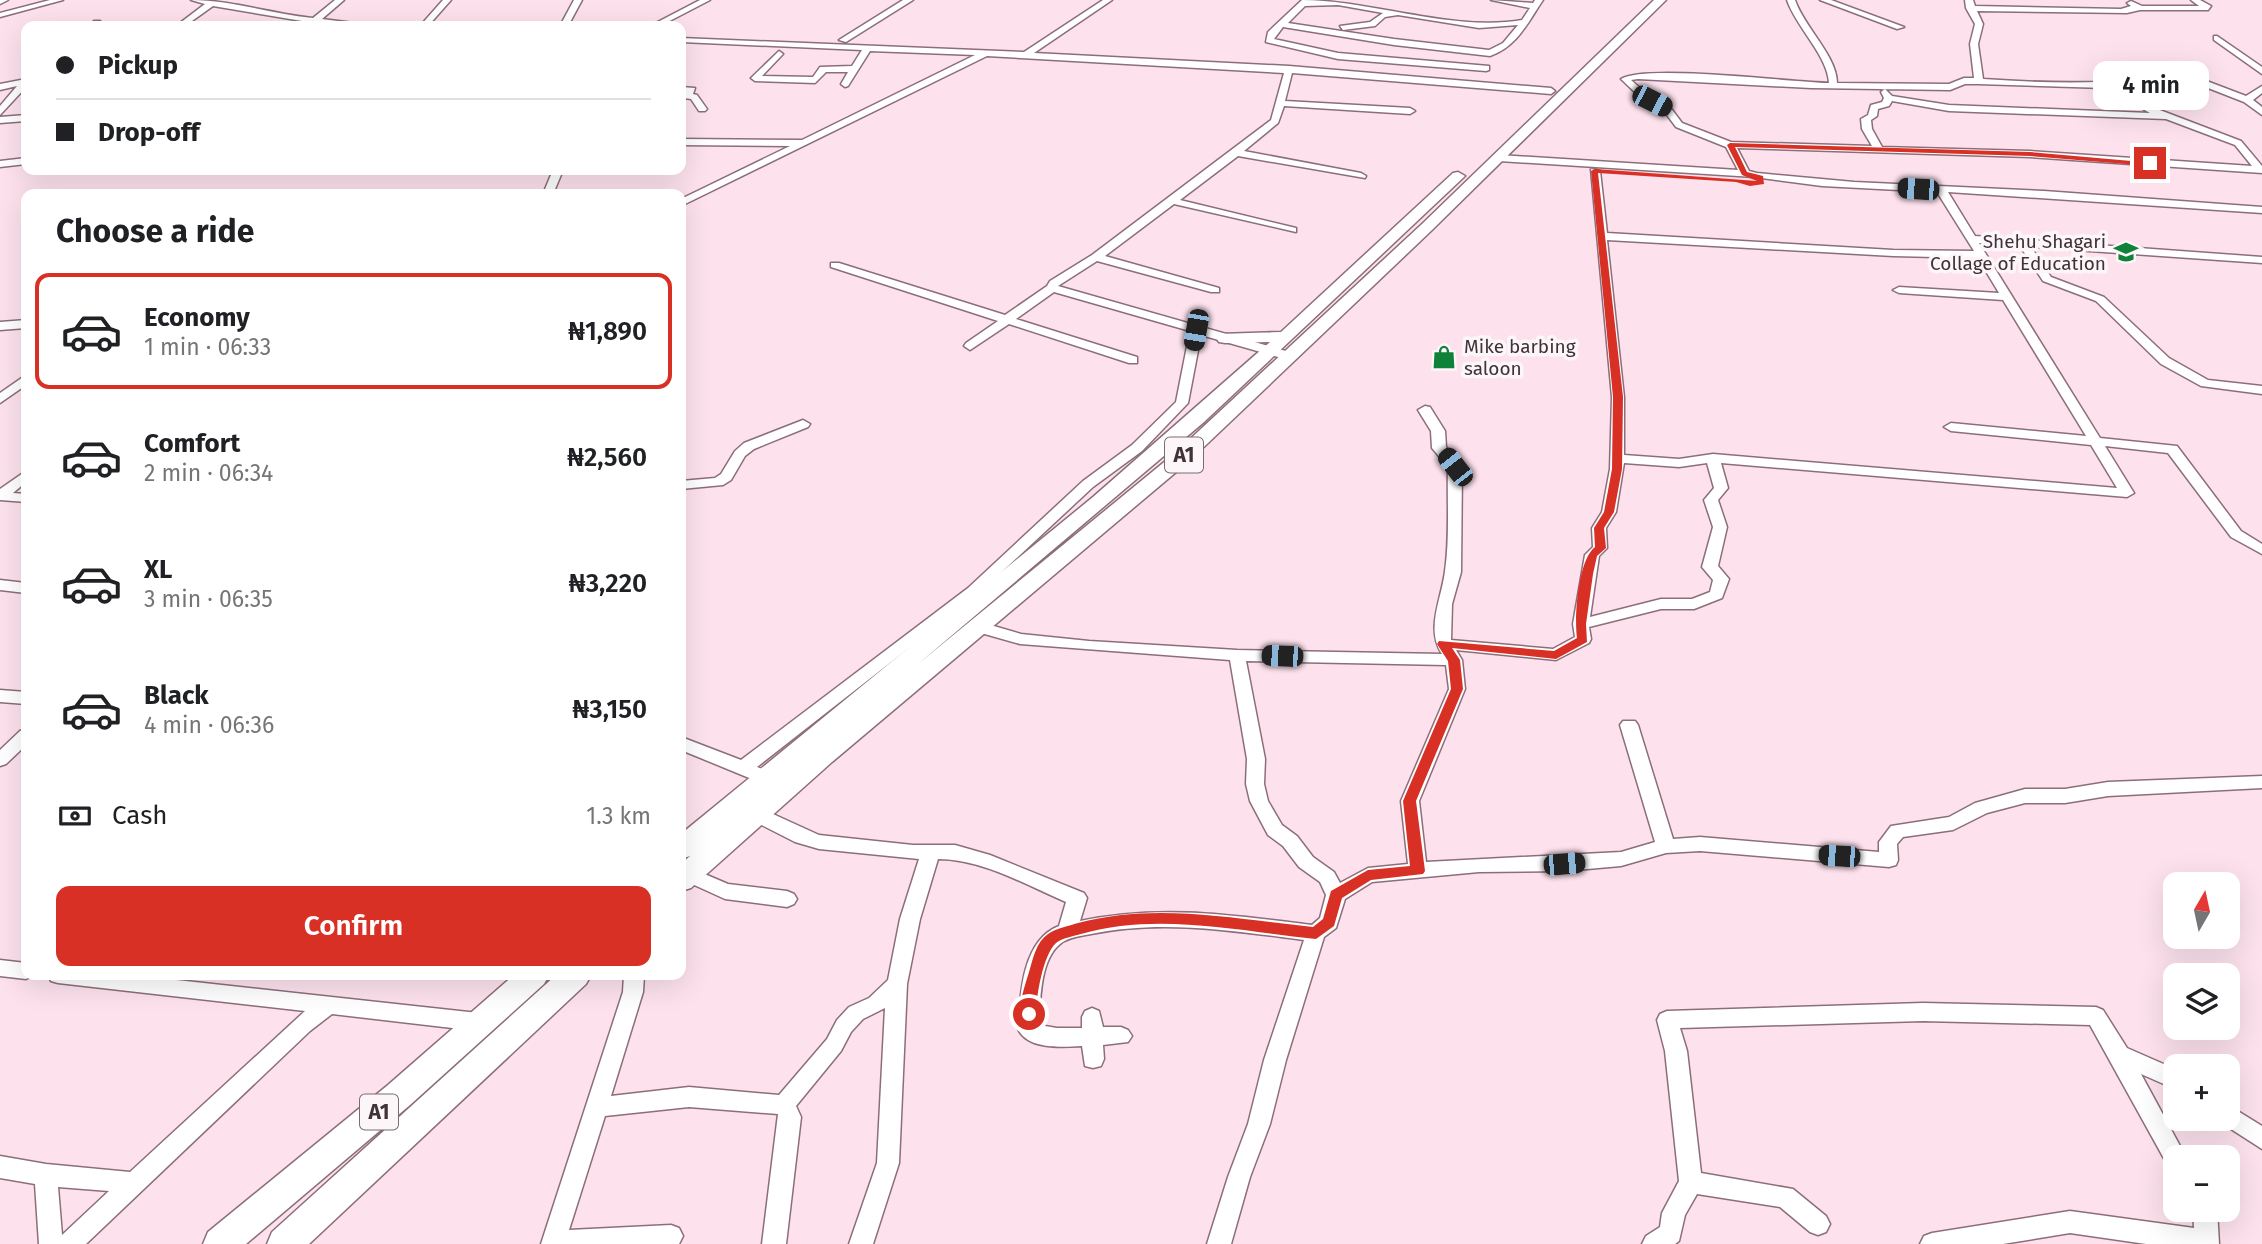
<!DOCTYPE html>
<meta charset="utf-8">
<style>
body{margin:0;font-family:"Fira Sans",sans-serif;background:#f2f2f2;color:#202124;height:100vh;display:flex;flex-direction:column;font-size:26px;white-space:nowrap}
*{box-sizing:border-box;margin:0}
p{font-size:23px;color:#757577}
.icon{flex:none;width:38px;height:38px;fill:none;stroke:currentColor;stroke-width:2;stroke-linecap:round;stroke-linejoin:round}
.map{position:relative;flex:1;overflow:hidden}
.sheet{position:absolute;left:21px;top:189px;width:665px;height:791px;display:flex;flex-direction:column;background:#fff;border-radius:14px;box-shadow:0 7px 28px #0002}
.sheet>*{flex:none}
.top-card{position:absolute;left:21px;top:21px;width:665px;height:154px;border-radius:14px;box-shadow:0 7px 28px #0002;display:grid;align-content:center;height:154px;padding:0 35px;background:#fff}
.needle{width:46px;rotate:9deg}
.buttons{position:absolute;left:2163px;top:872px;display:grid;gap:14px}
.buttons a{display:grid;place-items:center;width:77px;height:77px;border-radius:14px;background:#fff;box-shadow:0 7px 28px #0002;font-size:35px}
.end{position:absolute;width:32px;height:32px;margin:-16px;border:9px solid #d93025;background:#fff;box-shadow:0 0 0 4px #fff}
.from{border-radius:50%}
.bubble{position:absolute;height:49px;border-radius:14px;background:#fff;box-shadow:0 7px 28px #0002;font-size:23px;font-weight:600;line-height:49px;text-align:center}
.car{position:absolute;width:21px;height:42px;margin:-21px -10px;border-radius:9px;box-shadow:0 0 5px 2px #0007;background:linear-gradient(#222 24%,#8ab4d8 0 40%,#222 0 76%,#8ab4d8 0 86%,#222 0)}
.top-card b{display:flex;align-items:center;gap:24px;height:66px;font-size:26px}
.top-card b+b{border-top:2px solid #e0e0e0}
.top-card i{width:18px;height:18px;background:#202124}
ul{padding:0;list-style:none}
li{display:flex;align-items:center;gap:21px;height:116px;margin:0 14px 10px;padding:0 21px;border:4px solid transparent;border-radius:14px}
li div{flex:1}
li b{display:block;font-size:26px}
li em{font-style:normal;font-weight:600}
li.on{border-color:#d93025}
li>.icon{width:63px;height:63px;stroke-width:1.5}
h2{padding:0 35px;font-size:32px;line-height:84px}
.pay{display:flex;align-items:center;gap:18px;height:77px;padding:0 35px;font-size:26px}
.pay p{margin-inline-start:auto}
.primary-button{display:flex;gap:14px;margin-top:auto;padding:14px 35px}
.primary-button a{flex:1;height:80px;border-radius:14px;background:#d93025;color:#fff;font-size:28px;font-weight:600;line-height:80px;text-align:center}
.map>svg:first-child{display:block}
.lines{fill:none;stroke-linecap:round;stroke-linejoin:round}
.minor-casing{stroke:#8c6e7b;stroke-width:3}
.highway-casing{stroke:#8c6e7b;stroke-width:3}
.minor{fill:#fff;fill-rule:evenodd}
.highway{fill:#fff;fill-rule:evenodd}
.route{fill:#d93025}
.labels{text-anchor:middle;stroke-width:7;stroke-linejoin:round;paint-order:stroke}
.far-poi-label{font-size:19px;fill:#3f3238;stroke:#fdf6f9;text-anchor:end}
.shield{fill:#fdf6f9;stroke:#786d72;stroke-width:2}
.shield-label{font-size:21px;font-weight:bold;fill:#3f3238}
</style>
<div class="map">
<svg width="2262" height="1244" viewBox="0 0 2262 1244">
<rect width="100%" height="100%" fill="#fde2ee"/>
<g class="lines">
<!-- minor casing -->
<g class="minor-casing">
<path id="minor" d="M0,0H8L0,4Z
M50,0H63L0,17V13Z
M191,0C232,0 272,14 313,18L335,0H344L322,19L378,26L314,23L213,6L185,26H176L205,4Z
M443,0H451L428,26H420Z
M574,0H582L568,26H560Z
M700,0H710L660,26H650Z
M903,0H913L846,42L839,40Z
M1103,0H1112L1034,53L1289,66L1551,88L1555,91L1551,94L1292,73L1285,101L1410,108L1415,111L1410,114L1284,106L1278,123L1244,151L1361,173L1366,176L1365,178L1238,156L1180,200L1296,228V232L1174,204L1105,256L1219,288V292H1211L1097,261L1058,286L1293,353V359H1285L1201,335L1188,403L1142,451L1093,487L978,594L757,767L771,772L774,777L771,782H759L681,750V737L741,760L968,588L1083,481L1132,445L1176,402L1190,331L1054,292L1016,319L1137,357V363H1129L1009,324L970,350L964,346L966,343L998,321L831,267V263H839L1005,315L1047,286L1050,281L1092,255L1271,120L1284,73L987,56L681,206V199L790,146L681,145V139L802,140L975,55L870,51L848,86L845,87L841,84L848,72H826L815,83L755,81L751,78L779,51L783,54L762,76L813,77L820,67L852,66L862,50L681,42V38L1024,52Z
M1302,0C1370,0 1453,32 1522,20L1530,8L1491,0L1533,3L1535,0H1543C1528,22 1517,47 1490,56L1394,45L1283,27L1274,39L1338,53L1489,66V70L1486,71L1338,59L1266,42L1268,32ZM1338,5L1383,13L1370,22L1340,26L1343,30L1375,26L1385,17L1398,15L1479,28L1518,25L1503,43L1489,50L1394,39L1288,23L1305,6Z
M1787,0H1795C1804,27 1837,56 1837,83L1949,84L1964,78H1974L1970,44L1975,24L1966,8L1965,0H1973L1975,6L2121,9L2131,6L2127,3L2131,1L2142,6H2199L2191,0H2200L2211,6L2208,10H2140L2127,13L1977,11L1983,24L1978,44L1983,79C2056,84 2127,85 2199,71L2203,74L2196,77L2246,96L2262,86V93L2253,100L2262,107V115L2244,102L2185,79L2117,88L2144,104L2241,141L2262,166V173L2030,157L1737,148L1749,171L1757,173L1854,182L2044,191L2262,207V213L1948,192L1975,236L2262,257V263L2031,247L2051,277L2104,297L2169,358L2208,380L2262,386V394L2201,386L2161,364L2096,301L2043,281L2020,246L1979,243L2100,438L2177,446L2241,531L2262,544V554L2231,537L2168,453L2105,446L2134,493L2127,497L1721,463L1728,488L1718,500L1727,527L1718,566L1729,579L1722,598L1694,609H1661L1589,627L1591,639L1589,643L1556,660L1456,650L1462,660L1465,689L1419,801L1426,862L1621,852L1655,842L1620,725L1623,721H1635L1638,725L1673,839L1700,837L1879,852V842L1891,826L1949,817L1975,803L2025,789H2065L2108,782L2262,776V788L2108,796L2065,803H2025L1987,813L1953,830L1903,837L1897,844L1898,860L1896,865L1889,867L1700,851L1666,853L1621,866L1565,871L1479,872L1372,882L1345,899L1336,928L1324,937L1286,1060L1270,1124L1250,1177L1231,1244H1207L1228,1177L1248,1124L1264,1060L1304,940C1233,931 1162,919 1091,934C1081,936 1068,937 1060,944C1040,960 1040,1001 1039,1025L1057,1028H1082V1017L1085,1011L1092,1008L1099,1011L1103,1027H1121L1128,1030L1132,1036L1128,1042L1103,1045L1104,1059L1101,1066L1093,1068L1085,1066L1082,1046C1062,1047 1028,1050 1018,1029C1020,996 1022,940 1059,926L1066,902C1026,885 982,859 938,859L920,919L907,984L899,1163L873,1244H849L877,1163L885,1008L863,1019L851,1032L841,1051L796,1106L801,1117L786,1244H762L778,1114L689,1107L605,1116L569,1230L671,1225L679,1228L683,1236L679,1244H541L623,992L624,975H644L643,992L611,1096L689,1087L779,1095L827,1039L837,1020L849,1007L869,998L888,980L900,919L919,859L819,849L795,842L750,819L747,814L750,809L756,807L762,809L819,835L913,845H955L990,855L1084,893L1087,898L1080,921C1160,904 1232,915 1312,925L1320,918L1326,895L1320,882L1299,867L1283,846L1268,835L1250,801L1246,784L1247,759L1230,660L1020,644L974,631L972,627L980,622L1021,634L1089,641L1237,650L1442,654C1425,629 1442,598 1445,571C1450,537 1447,501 1448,467L1432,448L1431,431L1418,410L1425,406L1430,407L1445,431L1446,447L1462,467L1461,572L1452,604L1451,640L1553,649L1575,637L1573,624L1585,555L1593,547L1592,528L1602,512L1610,469L1612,397L1591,169L1600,171L1607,233L1893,250L1974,251L1937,192L1822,186L1754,177L1499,161L1494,158L1499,155L1738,170L1726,147L1676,127L1664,111L1642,99L1621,79C1645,64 1790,82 1829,83C1828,56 1796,27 1787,0ZM1638,79L1811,88L1950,90L1965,84H1978L2105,88L2150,113L1949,105L1892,96L1885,89L1881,92L1884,98L1882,102L1871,105L1868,115L1861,119L1862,129L1872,146L1731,142L1682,123L1670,107L1648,95L1631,80ZM1892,101L1949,111L2166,119L2235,145L2252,166L2030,151L1882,147L1872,129L1871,120L1877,116L1878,109L1889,106ZM1607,240L1893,256L1978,258L1999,293L1899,287L1893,290L1899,293L2003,300L2086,436L1951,423L1944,427L1951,431L2091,445L2117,488L1713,454L1679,459L1624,455V397ZM1624,463L1679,467L1707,463L1714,488L1704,500L1713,527L1702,567L1713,580L1710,592L1692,599H1661L1590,617L1599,556L1607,548L1606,528L1616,512ZM1246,661L1446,665L1449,689L1401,801L1408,864L1368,868L1340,883L1334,872L1313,857L1297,836L1282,825L1268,801L1264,784L1265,759Z
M1820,0H1831L1904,27L1897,29Z
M94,21H100L101,23L98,26H90Z
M2217,36L2262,67V74L2214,40V36Z
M26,79V87L0,115V106L17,86L0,90V84Z
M681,87L695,88L693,94L697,95L707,109L705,111H699L691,99L684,98L685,93H681Z
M26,115V121L0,123V117Z
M26,158V164L0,167V161Z
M553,170H563L553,194H543Z
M26,320V328L0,330V322Z
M26,375V385L0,403V393Z
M803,420L810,424L808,427L754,449L745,456L731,480L723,485L681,489V481L715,478L721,474L735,451L744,443Z
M26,471V482L13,493L26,494V502L0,500V489Z
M0,580L26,583V593L0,590Z
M0,690L26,692V704L0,702Z
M26,729V745L6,764L0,766V750L20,731Z
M688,867L728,884L787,891L794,894L797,899L794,904L787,907L725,899L681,879V869Z
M0,960L26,963V975H34L26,979L0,976Z
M48,975H131L478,1013L485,1016L488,1022L485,1028L478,1031L332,1014L310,1031L86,1244H39L35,1184L0,1178V1156L46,1164L130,1172L305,1011L58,983L51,981ZM58,1187L109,1191L62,1235Z
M1923,1003L2096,1007L2103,1010L2127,1048L2175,1069V1089L2141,1074L2186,1157H2175V1167L2167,1164L2090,1025L1923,1021L1680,1028L1687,1051L1701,1173L1793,1189L1826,1216L1830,1224L1826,1232L1818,1235L1810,1232L1780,1207L1697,1194L1685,1215L1679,1241L1675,1244H1642L1646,1236L1660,1227L1662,1213L1679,1181L1665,1051L1657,1020L1660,1014L1667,1011Z
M2228,1105L2262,1126V1149L2220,1122L2218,1118H2228Z
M2193,1209H2217L2219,1244H2146L2070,1233L2003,1244H1920L1924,1236L1932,1233L2070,1211L2194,1228Z"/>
</g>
<!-- highway casing -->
<g class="highway-casing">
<path id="highway" d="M1654,0H1666L1432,230L1188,462L832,762L691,888L681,891V864L690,856L681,859V834L1093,497L1270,342L1225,343L1219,342L1216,338L1219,334L1281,332L1453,173L1458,172L1465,176L1204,422L918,664L1174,454L1422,224Z
M514,975H549L544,984L410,1105L246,1244H203L208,1232L388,1085Z
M556,975H591L586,984L309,1244H267L272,1232Z"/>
</g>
<!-- minor -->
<use href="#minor" class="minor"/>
<!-- highway -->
<use href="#highway" class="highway"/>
</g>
<!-- route -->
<path class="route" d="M1730,143L2030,152L2154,163L2150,166L2030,156L1735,147L1747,172L1763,176L1764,184L1750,186L1736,182L1598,173L1623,397L1622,469L1614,512L1604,528L1606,548L1597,556L1593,574L1586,624L1587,642L1556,659L1452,648L1460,660L1463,689L1416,801L1425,871L1423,874L1371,880L1342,898L1334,926L1316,939C1238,931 1157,912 1081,934C1074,936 1062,938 1056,943C1043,955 1036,997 1036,1014L1029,1021L1023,1019C1017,1005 1025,986 1029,972C1033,959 1036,942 1048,934C1056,928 1069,926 1078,923C1155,902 1235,919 1313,927L1323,919L1331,891L1368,870L1410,866L1403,801L1451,689L1448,661L1437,644L1439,641L1554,651L1577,638C1574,617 1578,560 1595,547L1594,528L1604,512L1612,469L1613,397L1591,171L1595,169L1757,181L1742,175L1727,145Z"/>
<!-- icons -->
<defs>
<g id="school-bare" transform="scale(1.89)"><path d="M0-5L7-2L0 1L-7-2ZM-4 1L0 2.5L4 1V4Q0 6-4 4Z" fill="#108139" stroke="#fdf6f9" stroke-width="2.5" paint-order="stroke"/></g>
<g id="shop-bare" transform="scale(1.89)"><path d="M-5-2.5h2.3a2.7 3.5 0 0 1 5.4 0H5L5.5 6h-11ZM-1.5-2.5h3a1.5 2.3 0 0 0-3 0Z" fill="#108139" stroke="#fdf6f9" stroke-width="2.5" paint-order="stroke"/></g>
</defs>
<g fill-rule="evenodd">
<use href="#school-bare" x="2126" y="252"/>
<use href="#shop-bare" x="1444" y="357"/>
</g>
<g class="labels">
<!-- far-poi labels -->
<g class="far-poi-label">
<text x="2106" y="248">Shehu Shagari<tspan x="2106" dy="22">Collage of Education</tspan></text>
<text x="1464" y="353" text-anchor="start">Mike barbing<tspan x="1464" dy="22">saloon</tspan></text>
</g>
<!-- shield labels -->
<g class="shield">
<rect x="1165" y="437.5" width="38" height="35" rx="5"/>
<rect x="360" y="1094.5" width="38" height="35" rx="5"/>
</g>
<g class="shield-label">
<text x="1184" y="462">A1</text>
<text x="379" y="1119">A1</text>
</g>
</g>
</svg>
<div class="buttons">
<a><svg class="needle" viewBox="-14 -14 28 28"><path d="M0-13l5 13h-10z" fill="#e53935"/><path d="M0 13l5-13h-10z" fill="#757577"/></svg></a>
<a><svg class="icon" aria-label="layers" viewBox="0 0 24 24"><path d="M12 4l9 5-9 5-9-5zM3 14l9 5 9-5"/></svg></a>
<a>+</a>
<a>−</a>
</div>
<i class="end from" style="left:1029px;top:1014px"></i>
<i class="end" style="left:2150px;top:163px"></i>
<div class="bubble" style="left:2093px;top:61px;width:116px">4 min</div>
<i class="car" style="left:1652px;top:101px;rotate:117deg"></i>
<i class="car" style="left:1918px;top:189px;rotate:274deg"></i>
<i class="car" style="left:1196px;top:330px;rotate:190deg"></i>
<i class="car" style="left:1455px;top:467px;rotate:322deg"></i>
<i class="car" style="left:1282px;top:656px;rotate:272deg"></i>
<i class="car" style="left:1839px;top:856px;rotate:274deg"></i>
<i class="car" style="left:1564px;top:864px;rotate:85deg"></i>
<div class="top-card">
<b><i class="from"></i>Pickup</b>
<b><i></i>Drop-off</b>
</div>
<section class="sheet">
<h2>Choose a ride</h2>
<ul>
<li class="on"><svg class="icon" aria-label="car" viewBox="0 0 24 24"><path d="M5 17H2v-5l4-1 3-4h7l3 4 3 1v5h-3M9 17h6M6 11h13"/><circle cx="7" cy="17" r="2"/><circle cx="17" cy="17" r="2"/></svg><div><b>Economy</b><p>1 min · 06:33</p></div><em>₦1,890</em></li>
<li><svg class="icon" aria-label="car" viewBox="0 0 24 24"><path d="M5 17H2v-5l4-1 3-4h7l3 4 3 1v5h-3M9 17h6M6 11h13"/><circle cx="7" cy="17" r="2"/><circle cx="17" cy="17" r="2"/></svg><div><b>Comfort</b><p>2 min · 06:34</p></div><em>₦2,560</em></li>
<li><svg class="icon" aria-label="car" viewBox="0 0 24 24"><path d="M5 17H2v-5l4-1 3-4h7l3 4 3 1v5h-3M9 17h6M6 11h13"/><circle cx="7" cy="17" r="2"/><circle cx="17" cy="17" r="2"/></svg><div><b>XL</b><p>3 min · 06:35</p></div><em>₦3,220</em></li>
<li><svg class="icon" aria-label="car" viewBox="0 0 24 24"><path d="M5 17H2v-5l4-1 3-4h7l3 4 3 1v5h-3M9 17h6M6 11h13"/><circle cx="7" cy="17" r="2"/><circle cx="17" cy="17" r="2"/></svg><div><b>Black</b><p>4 min · 06:36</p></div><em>₦3,150</em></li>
</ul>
<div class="pay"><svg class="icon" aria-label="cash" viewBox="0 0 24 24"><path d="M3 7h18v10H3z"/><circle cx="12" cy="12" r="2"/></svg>Cash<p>1.3 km</p></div>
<div class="primary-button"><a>Confirm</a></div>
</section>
</div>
